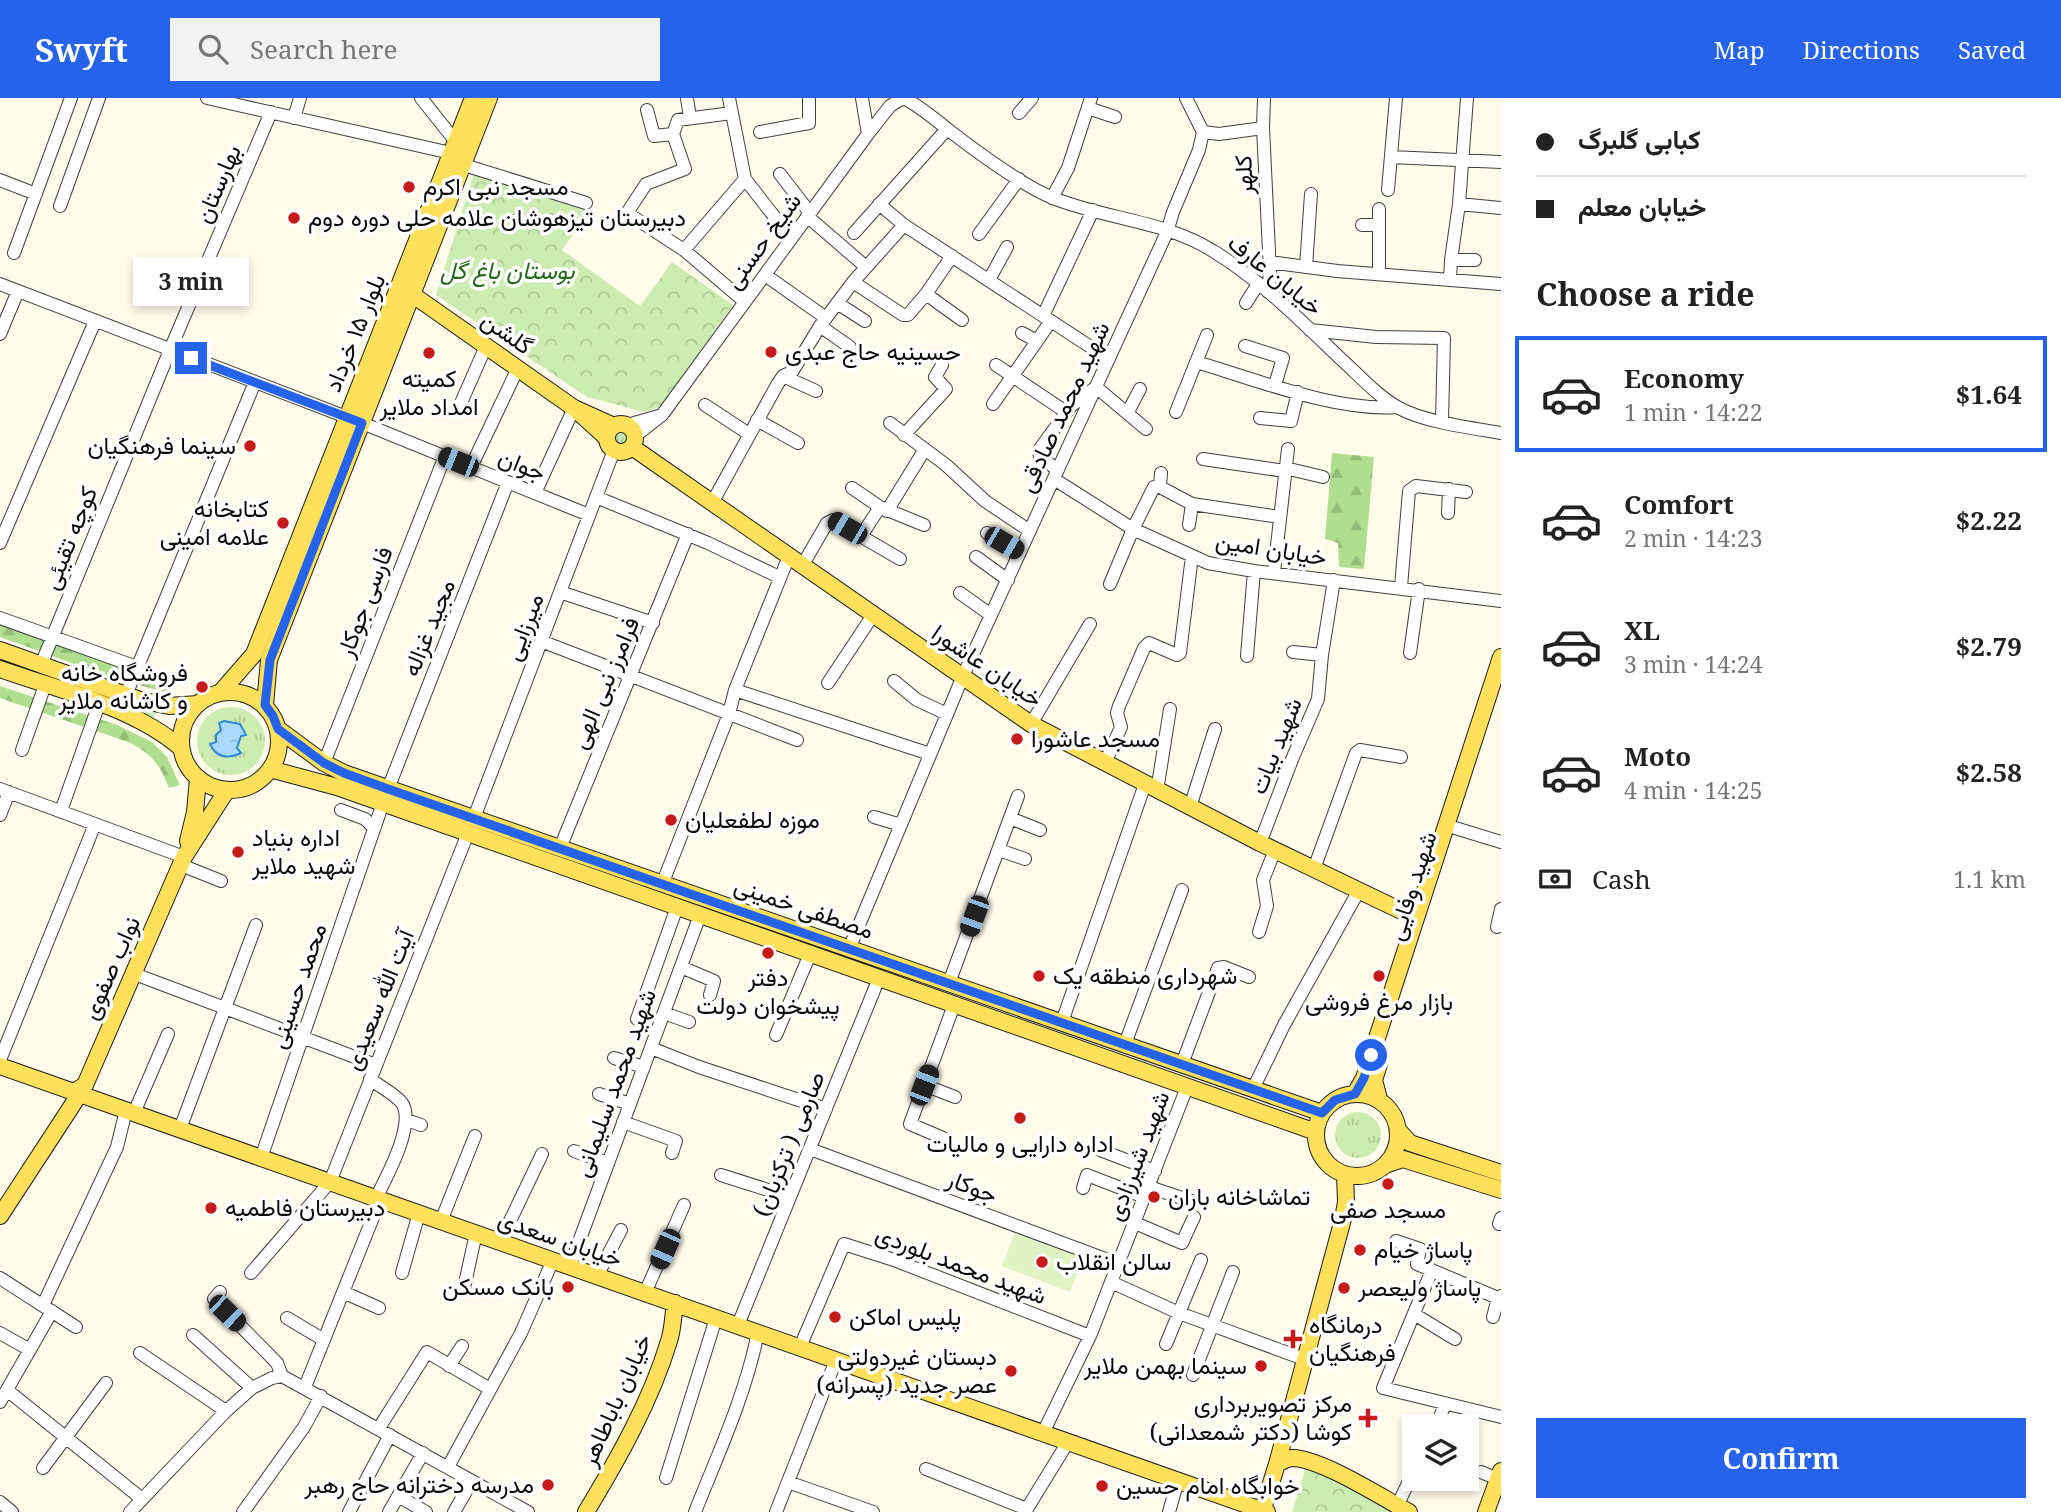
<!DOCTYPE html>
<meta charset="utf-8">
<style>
body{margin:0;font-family:"Noto Serif",Vazirmatn,serif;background:#f2f2f2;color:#222;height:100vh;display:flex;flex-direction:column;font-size:26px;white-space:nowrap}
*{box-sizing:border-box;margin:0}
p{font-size:23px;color:#767676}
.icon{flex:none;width:38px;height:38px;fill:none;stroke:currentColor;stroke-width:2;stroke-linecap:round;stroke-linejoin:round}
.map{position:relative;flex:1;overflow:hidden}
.side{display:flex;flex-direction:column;background:#fff;width:560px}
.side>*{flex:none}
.guide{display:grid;align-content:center;height:154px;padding:0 35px;background:#fff}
.fabs{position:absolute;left:1402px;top:1316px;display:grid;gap:14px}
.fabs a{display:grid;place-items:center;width:77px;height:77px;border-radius:0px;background:#fff;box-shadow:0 4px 10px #0003;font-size:35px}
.end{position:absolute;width:32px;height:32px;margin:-16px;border:9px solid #2563eb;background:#fff;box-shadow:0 0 0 4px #fff}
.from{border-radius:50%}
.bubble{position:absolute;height:49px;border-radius:0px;background:#fff;box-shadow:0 4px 10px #0003;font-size:23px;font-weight:700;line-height:49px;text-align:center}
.car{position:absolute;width:21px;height:42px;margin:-21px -10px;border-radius:9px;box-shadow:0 0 5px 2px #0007;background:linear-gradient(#222 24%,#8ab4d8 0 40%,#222 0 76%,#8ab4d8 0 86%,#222 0)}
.guide b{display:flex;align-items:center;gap:24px;height:66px;font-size:26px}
.guide b+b{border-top:2px solid #e0e0e0}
.guide i{width:18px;height:18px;background:#222}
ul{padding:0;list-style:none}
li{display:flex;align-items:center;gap:21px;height:116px;margin:0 14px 10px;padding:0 21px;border:4px solid transparent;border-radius:0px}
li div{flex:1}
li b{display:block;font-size:26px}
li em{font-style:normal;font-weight:700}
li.selected{border-color:#2563eb}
li>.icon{width:63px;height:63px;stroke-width:1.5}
h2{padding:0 35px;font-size:32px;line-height:84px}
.pay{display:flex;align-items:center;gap:18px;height:77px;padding:0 35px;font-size:26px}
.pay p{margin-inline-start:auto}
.button{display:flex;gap:14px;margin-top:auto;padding:14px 35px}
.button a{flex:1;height:80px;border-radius:0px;background:#2563eb;color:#fff;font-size:28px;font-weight:700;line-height:80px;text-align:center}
header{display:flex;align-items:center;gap:42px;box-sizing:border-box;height:98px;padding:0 35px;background:#2563eb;color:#fff}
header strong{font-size:33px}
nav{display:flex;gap:38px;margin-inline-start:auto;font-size:24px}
.search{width:490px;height:63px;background:#f2f2f2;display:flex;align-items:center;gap:18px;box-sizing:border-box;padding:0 24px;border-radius:0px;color:#767676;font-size:26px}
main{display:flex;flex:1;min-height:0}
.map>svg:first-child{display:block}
.grass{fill:url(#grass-tufts)}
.forest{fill:url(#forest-firs)}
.park{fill:url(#park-crowns)}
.pitch{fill:#e0f3c4}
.water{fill:url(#water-ripples);stroke:#2c8ad8;stroke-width:2}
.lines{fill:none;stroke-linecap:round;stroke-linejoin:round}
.minor-casing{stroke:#3f3f3f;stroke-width:14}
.major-casing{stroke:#1d1d1d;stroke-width:18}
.minor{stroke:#fff;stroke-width:12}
.major{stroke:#ffe05b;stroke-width:16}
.route{stroke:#2563eb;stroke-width:9}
.poi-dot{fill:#c61b1a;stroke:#fff;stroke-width:2.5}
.labels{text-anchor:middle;stroke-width:7;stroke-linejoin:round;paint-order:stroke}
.street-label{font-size:24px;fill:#0c0c0c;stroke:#fff}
.poi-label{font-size:24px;fill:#0c0c0c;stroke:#fff;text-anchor:start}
.park-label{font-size:24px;font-style:italic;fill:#246818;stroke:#fff}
</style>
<header>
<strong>Swyft</strong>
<div class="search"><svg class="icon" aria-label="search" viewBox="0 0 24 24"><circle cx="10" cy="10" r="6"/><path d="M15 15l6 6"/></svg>Search here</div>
<nav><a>Map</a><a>Directions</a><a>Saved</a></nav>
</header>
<main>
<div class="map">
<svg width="1501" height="1414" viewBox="0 0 1501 1414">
<defs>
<pattern id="grass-tufts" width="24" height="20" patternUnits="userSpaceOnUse" patternTransform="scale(1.75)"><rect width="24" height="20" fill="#cdecb1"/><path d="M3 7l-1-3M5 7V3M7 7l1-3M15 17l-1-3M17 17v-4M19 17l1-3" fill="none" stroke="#afc997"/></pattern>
<pattern id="forest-firs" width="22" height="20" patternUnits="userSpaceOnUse" patternTransform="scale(1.75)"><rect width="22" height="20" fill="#afde8f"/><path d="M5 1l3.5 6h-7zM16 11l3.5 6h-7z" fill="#95bd7a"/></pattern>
<pattern id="park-crowns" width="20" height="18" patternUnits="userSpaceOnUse" patternTransform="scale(1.75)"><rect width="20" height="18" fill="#cdecb1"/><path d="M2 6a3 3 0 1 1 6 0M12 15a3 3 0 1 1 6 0" fill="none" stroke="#afc997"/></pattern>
<pattern id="water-ripples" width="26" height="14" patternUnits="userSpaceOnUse" patternTransform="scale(1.75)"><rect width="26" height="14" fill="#abd9fb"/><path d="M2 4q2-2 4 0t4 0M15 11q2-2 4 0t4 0" fill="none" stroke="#92b9d6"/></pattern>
</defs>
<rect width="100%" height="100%" fill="#fffceb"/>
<!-- grass -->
<path class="grass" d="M613 340a9 9 0 1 1 18 0a9 9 0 1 1-18 0Z
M0,558L157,611L153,620L0,567Z
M197 643a34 34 0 1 1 68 0a34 34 0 1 1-68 0Z
M1335 1037a23 23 0 1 1 46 0a23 23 0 1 1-46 0Z"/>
<!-- forest -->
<path class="forest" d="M1332,355L1374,359L1364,471L1339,469L1338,445L1325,441Z
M0,525L168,585L172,596L113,580L0,539Z
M0,588L117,627L152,644L167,659L180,687L169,690C159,665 152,656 128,644L0,600Z"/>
<!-- park -->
<path class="park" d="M474,75L591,111L562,152L640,208L672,164L733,207L660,309L644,314L587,299L436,197Z
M1306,1369L1396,1414H1292Z"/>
<!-- pitch -->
<path class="pitch" d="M1015,1134L1083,1160L1070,1194L1002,1168Z"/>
<!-- water -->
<path class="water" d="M224,623L240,626L246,637L241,638L237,650L241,655C228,661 216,660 210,646L216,644V637L221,632L219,625Z"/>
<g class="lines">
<!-- minor casing -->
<g class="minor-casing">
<path id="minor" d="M207,0L451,55
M421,0L456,44
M687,0L690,20
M729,0L745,81L791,140
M862,0L868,36
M904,0C921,9 936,22 951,34C976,53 1025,89 1053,100C1105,121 1166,123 1213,153C1261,182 1302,224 1342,262C1360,278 1377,298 1399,310C1424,324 1472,330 1501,335
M1264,0L1263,30L1270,174L1268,194
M1088,10L1115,19
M647,12L654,38L673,36
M732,15L678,22L673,36L685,71L646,86L627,115L684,152L745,204
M1019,15L1032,0
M294,20L300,0
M760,34L809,25V2
M1203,34L1219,36L1263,30
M1391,59L1501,64
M464,67L586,105
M780,76L810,115
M0,82L36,96
M1388,92L1396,0
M1052,100L1068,70L1091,0
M879,106L904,127L1109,261
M1459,106L1467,0
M60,108L99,0
M807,118L866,169
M1362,127H1379
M854,135L947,31
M979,136L1019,81
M684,152L745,81
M14,155L71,0
M1451,162H1475
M1269,164L1337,173L1501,186
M1306,169L1311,96
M1379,175V111
M765,177L826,220
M1450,181L1451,162L1459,106L1501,110
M989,182L1007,149
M853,184L903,217H908L926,196L952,158
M0,186L362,325L589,417
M926,196L962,222
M837,205L865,223
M1246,205L1258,186
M1043,218L1093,112
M820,228L850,249
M1310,232L1376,239L1444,240L1442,323
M1022,235L1037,243
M0,236L18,193
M1245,248L1283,260L1275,287
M1196,264C1255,281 1336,314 1397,309
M996,267L1066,314
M783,278L816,293
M461,305L486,248
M993,306L1051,223
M705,307L749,336
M1128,314L1140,291
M1176,314L1207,237
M662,317L868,36L890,8L903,0
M1260,320L1291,323L1298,294
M757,322L798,345
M890,325L946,367L985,403L1030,433
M627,327L662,317L635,338
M904,337L946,291L935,279L942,267
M1203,361L1285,373
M471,369L518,270
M1285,370L1323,379
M1058,372L1040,359L1039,352L1071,308L1096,289L1146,331
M1054,381L1133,431L1208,465L1254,473L1501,503
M1160,389L1161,375
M852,390L880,409
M535,395L574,310
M596,399L708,445L779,479
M712,405L777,287L783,278L792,274L820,228L853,184L904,127
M887,413L925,351
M1448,415L1449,391
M1189,427L1192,406
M987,435L1020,454
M861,438L880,409L924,427
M0,445L95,223
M789,458L735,592L930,656
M976,459L1008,482
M802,468L827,425L833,422L900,461
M1274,474L1288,351
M1110,486L1133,431L1154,389H1160L1192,406L1280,419
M1401,489L1409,393L1416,388L1466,394
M560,494L653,525
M960,495L991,517
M0,520L137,569
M541,543L797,642
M1293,554L1322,557
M1410,555L1419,491
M1247,558L1254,473
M41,567L170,252L271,14
M894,583L917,602L947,616
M828,585L873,517
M126,597L255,284
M1031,626L1090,526
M22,652L45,587
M324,665L445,358
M1105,665L1121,629L1117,615L1119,608L1144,550L1149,545L1177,557L1180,555L1192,458
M0,691L184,759
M388,691L508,384
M1157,693L1170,611
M1190,709L1215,631
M341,712L365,721L374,730
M61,713L99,606
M0,717L9,694
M874,719L901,727
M474,720L614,352
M1010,720L1040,732
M1455,730L1501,744
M1260,745L1293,659L1318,601L1322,557L1334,482
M560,750L688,436
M999,752L1025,761
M181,767L221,783
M1314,771L1356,655L1360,652L1401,659
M663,784L729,616L735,592
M1497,829L1501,811
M1259,834L1267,808L1263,782L1275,752
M849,851L963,578L1167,134L1173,114L1199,52L1203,34L1186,0
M681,869L714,883L710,897
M132,875L376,967
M949,885L1018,698
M664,915L689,924
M637,921L677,809
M1062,924L1145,686
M776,937L810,856
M1125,946L1182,792
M651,950L699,969L826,1011
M614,960L644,969
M0,962L95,726
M1182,966L1218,870L1224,869L1249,879
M370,981C379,988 395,996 402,1005C416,1026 386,1080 376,1100
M924,987L955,999
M1253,991L1284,927L1358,794
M599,996L630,1006
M134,1015L168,936
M407,1022L421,1027
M623,1024L676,1043L672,1055
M180,1031L256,827
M943,1040L910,1026L954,907
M810,1051L1119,1166
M1100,1052L1155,1073
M574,1053L608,1065
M261,1060L383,705
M721,1077L790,1099
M1149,1089L1194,1104
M1083,1090L1087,1077L1144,1099
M441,1123L475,1038
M1135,1125L1182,1145L1194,1119
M1499,1126L1501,1120
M1396,1143L1420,1151L1417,1166L1498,1200L1501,1198
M500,1144L542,1056
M570,1168L700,817
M1432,1172L1383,1290L1501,1319
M251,1175L330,1084L468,735
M402,1175L419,1115
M597,1178L621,1132
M0,1180L76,1229
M1111,1184L1179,1215L1304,1261
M464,1190L476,1135
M220,1194L214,1201L277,1265L282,1278
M343,1194L379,1210
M645,1195L684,1107
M43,1207L117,1049L126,1012
M1414,1216L1455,1241
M1493,1219L1498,1200
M287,1220L324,1242
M738,1227L879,880
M0,1235L30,1252
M193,1237L252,1290
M1166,1246L1201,1162
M800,1249L844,1146L894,1162L1090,1238
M140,1255L226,1313
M449,1268L462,1248
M1193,1277L1233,1174
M305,1289L380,1102
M7,1292L142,1401
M0,1304L52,1213
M1437,1328L1445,1305
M379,1330L427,1254L490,1291
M1043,1335L1090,1238L1187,989
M448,1369L521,1235L553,1162
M43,1370L106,1285
M926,1371L1027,1411
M1481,1374L1498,1381
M666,1380L716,1220
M788,1384L873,1414
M398,1398L426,1414
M0,1404L12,1414
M1397,1408L1414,1373
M130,1414L226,1313L252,1290L272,1280L282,1278L528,1414
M243,1414L304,1329L321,1298
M349,1414L390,1337
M389,1414L423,1355
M454,1414L472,1383
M695,1414C718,1356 746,1296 758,1234
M776,1414L836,1262
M1025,1414L1068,1344
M1169,1414L1178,1382"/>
</g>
<!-- major casing -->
<g class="major-casing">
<path id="major" d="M413,197L574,310
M607 340a14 14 0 1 1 28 0a14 14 0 1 1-28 0Z
M607,340L574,310L614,328
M632,349L1031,626L1260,745L1416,820
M0,552L140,602L169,608L198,606
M0,571C59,592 134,609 181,650
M181 643a49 49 0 1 1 98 0a49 49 0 1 1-98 0Z
M220,595L254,556L473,0
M265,607L269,562L489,0
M278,631L324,665L344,675L1322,1015
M270,671L337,689L1316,1034
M188,743L195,714L198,681
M0,968L1267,1414
M1316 1037a41 41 0 1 1 82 0a41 41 0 1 1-82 0Z
M1355,996L1364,980L1501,559
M1379,1001L1374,982L1380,963
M1398,1032L1410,1045L1501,1075
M1385,1067L1403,1061L1501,1092
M0,1118L77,1000L74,994L85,987L184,759L227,692
M1277,1366C1283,1363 1286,1360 1293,1360C1322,1361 1381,1399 1409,1414
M586,1414C618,1361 651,1303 669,1243C673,1231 673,1218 675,1205
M1262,1414L1277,1366L1343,1121L1346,1104L1345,1077
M1486,1414L1501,1373"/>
</g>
<!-- minor -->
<use href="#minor" class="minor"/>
<!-- major -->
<use href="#major" class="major"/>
</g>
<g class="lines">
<!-- route -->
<path class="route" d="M191,260L362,325L270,562L265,607L273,618L278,631L324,665L344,675L388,691L1322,1015L1335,1002L1355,996L1364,980L1371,957"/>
</g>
<!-- markers -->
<g class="poi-dot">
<circle cx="409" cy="89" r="7"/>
<circle cx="294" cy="120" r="7"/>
<circle cx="771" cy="254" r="7"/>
<circle cx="429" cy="255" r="7"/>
<circle cx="250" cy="348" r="7"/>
<circle cx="283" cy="425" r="7"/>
<circle cx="202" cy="589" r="7"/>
<circle cx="1017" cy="641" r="7"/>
<circle cx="671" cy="722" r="7"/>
<circle cx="238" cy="754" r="7"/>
<circle cx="768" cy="855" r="7"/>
<circle cx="1039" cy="878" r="7"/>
<circle cx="1379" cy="878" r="7"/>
<circle cx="1020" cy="1020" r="7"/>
<circle cx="1388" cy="1086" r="7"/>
<circle cx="1154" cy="1099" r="7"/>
<circle cx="211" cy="1110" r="7"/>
<circle cx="1360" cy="1152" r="7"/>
<circle cx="1042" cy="1164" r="7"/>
<circle cx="568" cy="1189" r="7"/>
<circle cx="1344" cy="1190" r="7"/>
<circle cx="835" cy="1219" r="7"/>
<path d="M1289.5 1230.5h7v7h7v7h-7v7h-7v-7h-7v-7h7z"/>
<circle cx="1261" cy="1268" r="7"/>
<circle cx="1011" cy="1273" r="7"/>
<path d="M1364.5 1309.5h7v7h7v7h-7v7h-7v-7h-7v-7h7z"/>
<circle cx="548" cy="1387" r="7"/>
<circle cx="1102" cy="1388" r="7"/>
</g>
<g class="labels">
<!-- street labels -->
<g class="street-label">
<text transform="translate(1244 77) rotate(-92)" y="8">کلهر</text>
<text transform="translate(218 86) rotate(-67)" y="8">بهارستان</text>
<text transform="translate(763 143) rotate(-54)" y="8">شیخ حسنی</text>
<text transform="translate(1275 177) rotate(39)" y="8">خیابان عارف</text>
<text transform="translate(355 235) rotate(-68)" y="8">بلوار ۱۵ خرداد</text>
<text transform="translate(507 235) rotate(35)" y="8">گلشن</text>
<text transform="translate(1064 309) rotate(-65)" y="8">شهید محمد صادقی</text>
<text transform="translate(522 367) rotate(22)" y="8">جوان</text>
<text transform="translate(70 440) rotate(-68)" y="8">کوچه تقیئی</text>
<text transform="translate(1271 451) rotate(9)" y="8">خیابان امین</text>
<text transform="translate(365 504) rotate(-69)" y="8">فارسی جوکار</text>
<text transform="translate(524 529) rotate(-69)" y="8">میرزایی</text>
<text transform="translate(429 530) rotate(-68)" y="8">مجید غزاله</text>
<text transform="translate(987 568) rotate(34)" y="8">خیابان عاشورا</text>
<text transform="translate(605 585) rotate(-67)" y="8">فرامرز نبی الهی</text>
<text transform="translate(1276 648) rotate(-68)" y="8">شهید بیات</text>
<text transform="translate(1412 788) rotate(-72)" y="8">شهید وفایی</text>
<text transform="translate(804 810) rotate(19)" y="8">مصطفی خمینی</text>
<text transform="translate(111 870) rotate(-66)" y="8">نواب صفوی</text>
<text transform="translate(298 888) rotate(-71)" y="8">محمد حسینی</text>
<text transform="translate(379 902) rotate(-68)" y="8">آیت الله سعیدی</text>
<text transform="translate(615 985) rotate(-70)" y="8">شهید محمد سلیمانی</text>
<text transform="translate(789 1046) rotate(-68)" y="8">صارمی ( ترکزبان)</text>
<text transform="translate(1138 1058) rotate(-69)" y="8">شهید شیرزادی</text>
<text transform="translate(972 1089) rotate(21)" y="8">جوکار</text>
<text transform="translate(560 1141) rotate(19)" y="8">خیابان سعدی</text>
<text transform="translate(961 1167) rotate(21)" y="8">شهید محمد بلوردی</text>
<text transform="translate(616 1302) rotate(-66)" y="8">خیابان باباطاهر</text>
</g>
<!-- poi labels -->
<g class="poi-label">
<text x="423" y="97">مسجد نبی اکرم</text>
<text x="308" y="128">دبیرستان تیزهوشان علامه حلی دوره دوم</text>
<text x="785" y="262">حسینیه حاج عبدی</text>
<text x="429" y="289" text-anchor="middle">کمیته<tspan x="429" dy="28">امداد ملایر</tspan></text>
<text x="236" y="356" text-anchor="end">سینما فرهنگیان</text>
<text x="269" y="419" text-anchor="end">کتابخانه<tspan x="269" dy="28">علامه امینی</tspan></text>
<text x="188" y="583" text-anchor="end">فروشگاه خانه<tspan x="188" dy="28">و کاشانه ملایر</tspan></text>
<text x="1031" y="649">مسجد عاشورا</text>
<text x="685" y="730">موزه لطفعلیان</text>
<text x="252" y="748">اداره بنیاد<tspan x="252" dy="28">شهید ملایر</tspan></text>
<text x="1053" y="886">شهرداری منطقه یک</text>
<text x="768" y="888" text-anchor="middle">دفتر<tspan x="768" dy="28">پیشخوان دولت</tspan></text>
<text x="1379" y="912" text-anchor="middle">بازار مرغ فروشی</text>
<text x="1020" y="1054" text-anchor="middle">اداره دارایی و مالیات</text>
<text x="1168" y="1107">تماشاخانه باران</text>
<text x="225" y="1118">دبیرستان فاطمیه</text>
<text x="1388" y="1120" text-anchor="middle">مسجد صفی</text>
<text x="1374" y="1160">پاساژ خیام</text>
<text x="1056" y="1172">سالن انقلاب</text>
<text x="554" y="1197" text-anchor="end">بانک مسکن</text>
<text x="1358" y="1198">پاساژ ولیعصر</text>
<text x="849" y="1227">پلیس اماکن</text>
<text x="1309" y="1235">درمانگاه<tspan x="1309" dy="28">فرهنگیان</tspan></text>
<text x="997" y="1267" text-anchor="end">دبستان غیردولتی<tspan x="997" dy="28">عصر جدید (پسرانه)</tspan></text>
<text x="1247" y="1276" text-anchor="end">سینما بهمن ملایر</text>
<text x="1352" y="1314" text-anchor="end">مرکز تصویربرداری<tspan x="1352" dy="28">کوشا (دکتر شمعدانی)</tspan></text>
<text x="534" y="1395" text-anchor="end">مدرسه دخترانه حاج رهبر</text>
<text x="1116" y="1396">خوابگاه امام حسین</text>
</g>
<!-- park labels -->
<g class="park-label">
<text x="507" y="181">بوستان باغ گل</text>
</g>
</g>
</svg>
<div class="fabs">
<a><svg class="icon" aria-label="layers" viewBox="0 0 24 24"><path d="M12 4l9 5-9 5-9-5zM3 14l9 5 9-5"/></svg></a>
</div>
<i class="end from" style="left:1371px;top:957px"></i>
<i class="end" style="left:191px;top:260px"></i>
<div class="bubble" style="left:133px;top:159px;width:116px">3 min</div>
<i class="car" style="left:458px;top:364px;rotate:292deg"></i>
<i class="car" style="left:847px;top:430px;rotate:300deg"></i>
<i class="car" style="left:1004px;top:445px;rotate:120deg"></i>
<i class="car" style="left:974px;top:818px;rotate:200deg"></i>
<i class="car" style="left:924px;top:987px;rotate:21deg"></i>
<i class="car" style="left:665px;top:1151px;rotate:204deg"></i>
<i class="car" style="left:227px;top:1215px;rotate:134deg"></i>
</div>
<section class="side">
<div class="guide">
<b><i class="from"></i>کبابی گلبرگ</b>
<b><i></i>خیابان معلم</b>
</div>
<h2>Choose a ride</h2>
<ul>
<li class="selected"><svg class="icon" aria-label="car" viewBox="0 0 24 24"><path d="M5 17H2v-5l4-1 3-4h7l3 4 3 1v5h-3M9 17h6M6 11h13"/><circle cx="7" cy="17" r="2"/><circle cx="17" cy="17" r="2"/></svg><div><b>Economy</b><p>1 min · 14:22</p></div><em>$1.64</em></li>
<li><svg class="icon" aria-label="car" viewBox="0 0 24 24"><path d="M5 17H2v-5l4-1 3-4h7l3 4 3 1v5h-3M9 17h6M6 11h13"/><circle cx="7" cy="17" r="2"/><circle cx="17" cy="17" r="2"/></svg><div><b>Comfort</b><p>2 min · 14:23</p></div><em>$2.22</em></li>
<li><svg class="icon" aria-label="car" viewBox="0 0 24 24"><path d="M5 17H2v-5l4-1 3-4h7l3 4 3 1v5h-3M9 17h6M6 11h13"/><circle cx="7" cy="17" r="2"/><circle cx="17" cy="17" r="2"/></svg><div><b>XL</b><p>3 min · 14:24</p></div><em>$2.79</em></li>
<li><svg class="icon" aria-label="car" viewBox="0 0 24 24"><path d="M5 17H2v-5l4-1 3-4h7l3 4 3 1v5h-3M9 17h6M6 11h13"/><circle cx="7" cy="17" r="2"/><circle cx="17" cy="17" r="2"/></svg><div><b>Moto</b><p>4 min · 14:25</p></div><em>$2.58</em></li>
</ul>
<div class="pay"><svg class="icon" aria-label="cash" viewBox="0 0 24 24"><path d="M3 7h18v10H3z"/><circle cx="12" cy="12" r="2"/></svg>Cash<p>1.1 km</p></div>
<div class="button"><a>Confirm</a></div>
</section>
</main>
